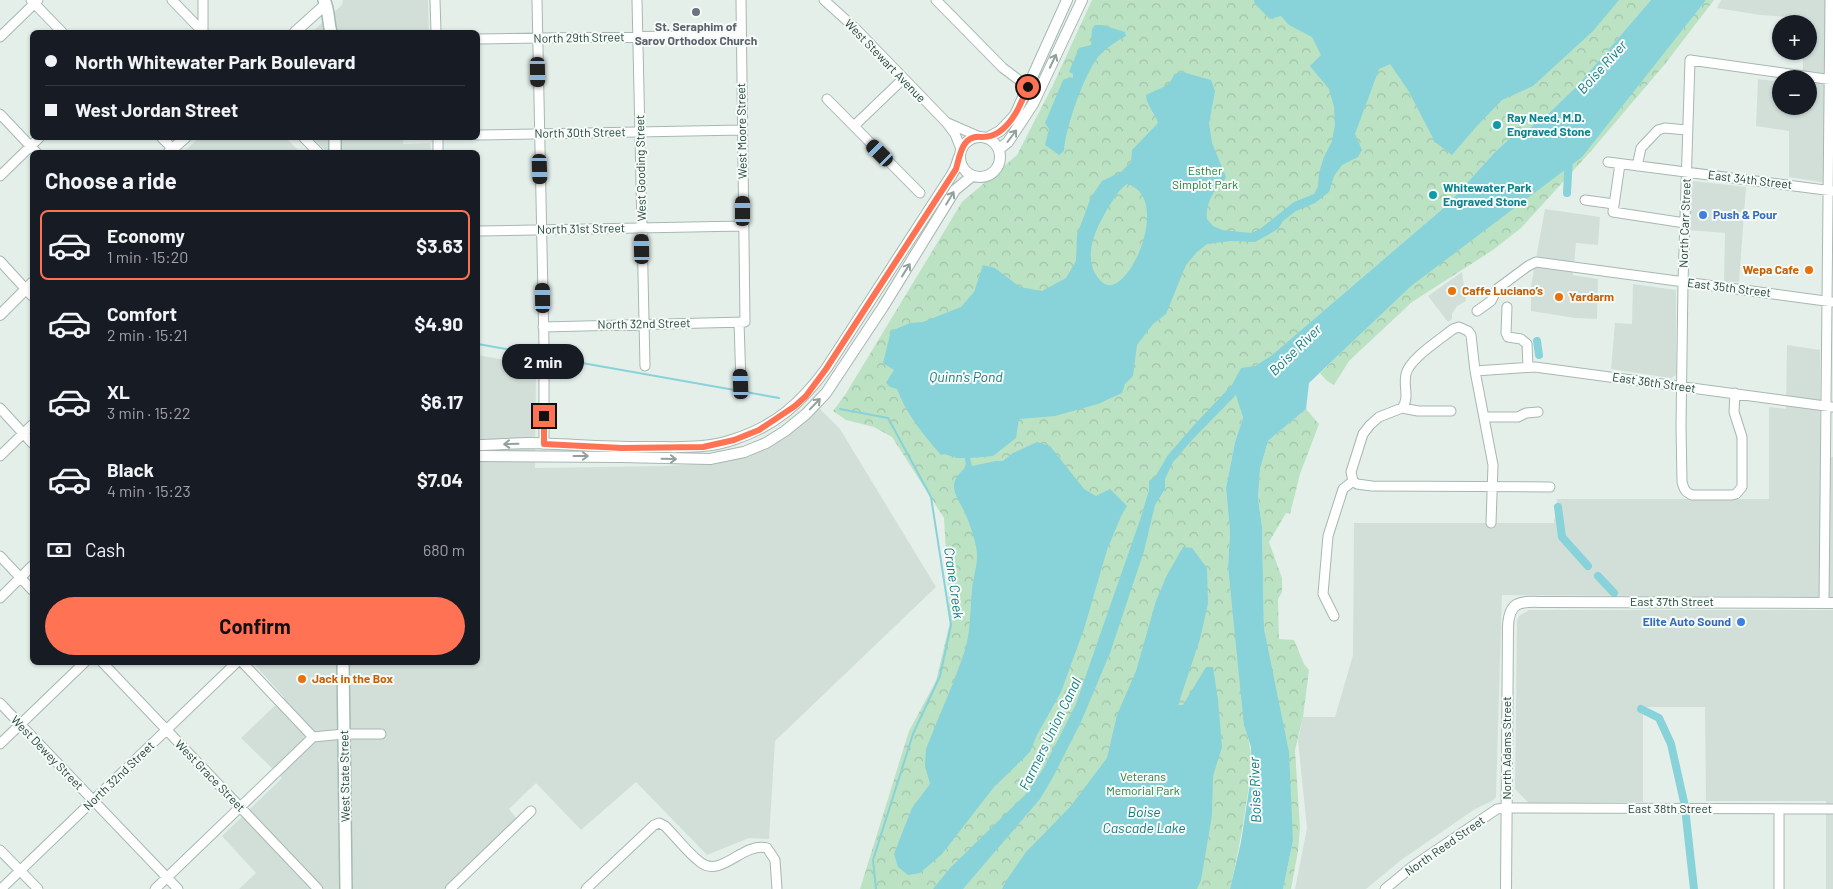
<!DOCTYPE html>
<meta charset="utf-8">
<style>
body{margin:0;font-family:Barlow,sans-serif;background:#20242c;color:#f1f3f6;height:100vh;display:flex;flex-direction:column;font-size:19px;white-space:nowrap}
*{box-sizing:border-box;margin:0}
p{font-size:16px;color:#9ea1a6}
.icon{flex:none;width:28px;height:28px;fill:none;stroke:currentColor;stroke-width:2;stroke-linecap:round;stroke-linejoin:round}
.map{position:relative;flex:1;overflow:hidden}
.side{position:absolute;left:30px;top:150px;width:450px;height:515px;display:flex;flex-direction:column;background:#171b24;border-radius:8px;box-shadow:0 1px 4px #0004}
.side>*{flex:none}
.hud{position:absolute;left:30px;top:30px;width:450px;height:110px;border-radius:8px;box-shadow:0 1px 4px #0004;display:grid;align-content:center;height:110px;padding:0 15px;background:#171b24}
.buttons{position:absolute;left:1772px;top:15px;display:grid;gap:10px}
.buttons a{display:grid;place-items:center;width:45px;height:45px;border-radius:50%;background:#171b24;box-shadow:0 1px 4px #0004;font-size:25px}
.end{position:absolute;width:22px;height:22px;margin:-11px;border:6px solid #ff7253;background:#111;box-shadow:0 0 0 2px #111}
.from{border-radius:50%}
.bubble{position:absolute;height:35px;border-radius:18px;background:#171b24;box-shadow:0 1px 4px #0004;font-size:16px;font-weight:700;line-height:35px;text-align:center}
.car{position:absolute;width:15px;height:30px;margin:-15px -8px;border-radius:6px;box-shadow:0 0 4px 1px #0007;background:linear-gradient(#222 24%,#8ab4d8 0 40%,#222 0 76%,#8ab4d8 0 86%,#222 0)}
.hud b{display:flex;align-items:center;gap:18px;height:48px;font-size:19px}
.hud b+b{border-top:1px solid #363941}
.hud i{width:12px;height:12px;background:#f1f3f6}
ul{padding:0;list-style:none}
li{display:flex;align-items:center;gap:15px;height:70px;margin:0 10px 8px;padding:0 5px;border:2px solid transparent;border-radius:8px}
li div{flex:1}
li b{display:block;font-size:19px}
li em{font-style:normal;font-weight:700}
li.active{border-color:#ff7253}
li>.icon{width:45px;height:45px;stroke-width:1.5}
h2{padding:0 15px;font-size:22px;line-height:60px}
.pay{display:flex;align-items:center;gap:12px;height:55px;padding:0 15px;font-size:19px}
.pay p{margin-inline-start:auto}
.cta{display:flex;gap:10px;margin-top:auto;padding:10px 15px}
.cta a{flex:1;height:58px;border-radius:30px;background:#ff7253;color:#111;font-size:20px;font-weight:700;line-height:58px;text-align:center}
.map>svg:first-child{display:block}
.built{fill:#d2dfd9}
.forest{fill:url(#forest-crowns)}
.water{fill:#88d2d9;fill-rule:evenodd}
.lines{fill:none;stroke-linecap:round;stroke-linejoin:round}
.stream{stroke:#88d2d9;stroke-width:2}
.canal{stroke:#88d2d9;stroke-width:8}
.minor-casing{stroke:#a6b8b1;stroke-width:11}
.tertiary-casing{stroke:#a6b8b1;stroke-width:12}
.secondary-casing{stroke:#a2bcb1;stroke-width:14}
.minor{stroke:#fff;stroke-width:9}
.tertiary{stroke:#fff;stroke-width:10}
.secondary{stroke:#fff;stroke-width:11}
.oneway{stroke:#90a19c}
.route{stroke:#ff7253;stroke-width:6}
.worship-dot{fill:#6b7280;stroke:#f6fbf8;stroke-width:2}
.culture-dot{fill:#0f9aa8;stroke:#f6fbf8;stroke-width:2}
.shop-dot{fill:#3f7fe0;stroke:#f6fbf8;stroke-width:2}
.food-dot{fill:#e8710a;stroke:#f6fbf8;stroke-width:2}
.labels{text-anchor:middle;stroke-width:4;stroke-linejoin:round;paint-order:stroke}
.worship-label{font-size:12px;font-weight:bold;fill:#5b616d;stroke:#f6fbf8}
.street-label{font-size:12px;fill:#214338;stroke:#f6fbf8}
.culture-label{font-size:12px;font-weight:bold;fill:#0d838f;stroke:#f6fbf8;text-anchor:start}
.park-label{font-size:12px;fill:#277f43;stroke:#f6fbf8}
.shop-label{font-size:12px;font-weight:bold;fill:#366cbe;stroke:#f6fbf8;text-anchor:start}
.food-label{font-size:12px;font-weight:bold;fill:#c56008;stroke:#f6fbf8;text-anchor:start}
.water-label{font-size:14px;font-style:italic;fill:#157b86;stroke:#f6fbf8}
</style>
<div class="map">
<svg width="1833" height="889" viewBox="0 0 1833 889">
<defs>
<pattern id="forest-crowns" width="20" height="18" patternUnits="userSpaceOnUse" patternTransform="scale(1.25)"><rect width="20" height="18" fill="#bce2c4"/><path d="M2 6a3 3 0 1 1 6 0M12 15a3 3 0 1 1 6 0" fill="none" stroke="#a1c3a9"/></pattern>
</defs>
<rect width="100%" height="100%" fill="#e4efea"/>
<!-- built -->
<path class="built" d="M343,0H428L429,32H312L342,5Z
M1721,0H1833V184L1789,177V131L1756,126L1758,79L1781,82V106H1809V79H1803V51H1809V24H1802V18L1760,15L1717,8Z
M199,138H286L300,152H183Z
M313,138H403V144L430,143L431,152H327Z
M1693,181L1746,187L1739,282H1724L1725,233L1688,230Z
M1545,209L1600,217L1598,245L1576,243L1573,275L1598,279L1597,319L1575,318L1531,311V286Z
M1462,272L1466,301L1457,306L1452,314V319L1448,322L1428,296Z
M1633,284L1676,290V375L1671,378L1611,369L1615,323L1632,324Z
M1787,345L1820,350V456L1833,457V597L1502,595L1496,797L1492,801L1475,809L1401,860L1366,889H1295L1307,828L1298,741L1303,717H1335L1353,655L1354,523H1554L1557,499H1769V407L1786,409Z
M478,355L536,366L535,468L665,466L714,463L765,448L819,408L840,429L936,587L775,741L769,839L749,838L707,855L636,782L581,830L536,783L509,809L517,819L444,889H239L256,873L222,836L282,778L241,738L284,697L253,663L478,662Z
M1529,610H1833V889H1826V801H1706L1705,707H1643V802L1529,803L1515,789L1517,621L1519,616Z"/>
<!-- forest -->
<path class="forest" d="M1092,0H1651L1577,86L1548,114L1524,132L1518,131L1495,152L1447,205L1272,355L1255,366L1240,409L1243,418L1235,442L1226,488L1230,532L1228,567L1246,731C1256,761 1249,782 1245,812C1241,838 1236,863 1230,889H860L909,731L936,681L950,622L944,518L892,437L874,427L846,420L833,411L845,395L962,202L1017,155L1052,87Z
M1706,0H1714L1665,64L1591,151L1521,228L1493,250L1412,302L1349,361L1334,385L1327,381L1320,373Z
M1306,409L1319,424L1300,474L1290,514L1286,513L1269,542L1282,578V592L1278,599L1279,639L1294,640L1304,664L1309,670L1303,717L1295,750L1300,828L1298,851L1291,889H1283L1293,841L1271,670L1264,629L1262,527L1258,498L1260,469L1268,441Z"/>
<!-- water -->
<path class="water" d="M1254,0H1619L1593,31L1533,86L1502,100L1475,128L1452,155L1435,142L1408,90L1390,64L1379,69L1355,134L1362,150L1358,157L1342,165L1334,176L1329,192L1315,203L1296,211L1283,221L1278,229L1255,242L1231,241L1207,244L1197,252L1186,265L1166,314L1153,324L1137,345L1133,376L1125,384L1122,393L1098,404L1055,416L1019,419L1016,438L993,456L970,458L972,466L996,461H1003L1013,453L1037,442L1050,446L1084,489L1096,496L1110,489L1127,506L1122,514L1107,550L1084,629L1061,692L1037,735L1030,752L994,787L942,854L920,873L908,875L898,867L894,854L912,808L930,784L925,766L926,749C939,716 954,683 965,650C971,630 970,610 972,590C973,578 977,568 977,556C978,546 968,518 963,509C953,490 948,483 966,467L965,458H957L944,454L941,455C924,436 906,413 897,389L890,387L886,383L894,370L883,363L891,331L910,323L923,322L961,307L974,292L983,265L995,268L1020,287L1042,291L1066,278L1076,261L1077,235L1091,197L1102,181L1121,172L1131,162L1132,150L1158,123C1155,113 1146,105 1146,95C1157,89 1171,87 1174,74L1182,72L1211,80L1215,91L1209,123L1212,143L1226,177C1222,186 1218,185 1214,192C1208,201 1206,210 1207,219L1213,226L1222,230L1251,233L1260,229L1294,202L1314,194L1318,187L1319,173L1324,157L1332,141L1335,125L1334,107L1329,89L1310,66L1321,55L1312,37L1289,25L1281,16L1270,19L1255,4ZM1127,184C1173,197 1129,297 1105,284C1099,281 1095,274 1093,269C1086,247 1097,227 1108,208C1114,199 1118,190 1127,184Z
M1651,0H1706L1582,157L1411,286L1309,383L1306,409L1268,441L1260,469L1258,498L1262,527L1264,629L1289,752L1293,841L1283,889H1230L1241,842L1251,777V747L1244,725L1228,567L1230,532L1226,488L1235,442L1243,418L1236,395L1192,440L1173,462L1165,479V489L1155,505L1144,551L1110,653L1081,722L1052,779L1040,799L963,889H933L950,868L1026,794L1043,769L1076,704L1141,517L1149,490V481L1155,477L1168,455L1195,424L1232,385L1241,368L1255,366L1272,355L1447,205L1495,152L1518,131L1524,132L1548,114L1577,86Z
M1095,25H1102L1125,32L1126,36C1115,42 1106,48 1098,57C1084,75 1065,128 1064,151L1059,155L1045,145L1049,129L1045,123L1063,80L1070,77L1073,78V74L1069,72L1079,48L1091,45L1092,29Z
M1183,547L1192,548L1207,568L1208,603L1200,639L1178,705H1183L1206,667H1213L1218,700L1222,747L1213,776L1212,815L1201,880L1197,889H1002L1006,881L1026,852L1070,807L1107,758L1117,715L1136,671L1156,601L1167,575Z"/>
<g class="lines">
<!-- stream -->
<path class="stream" d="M478,344L534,354
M554,358L779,398
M840,409L888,418L931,497L951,625L940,676L913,734L873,860L876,889"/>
<!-- canal -->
<path class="canal" d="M1567,193L1569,156
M1537,341L1539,355
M1558,507L1562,537L1588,566
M1598,576L1614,593
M1641,709L1659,718L1671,744L1684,802
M1686,817L1694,889"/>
<!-- minor casing -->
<g class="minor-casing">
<path id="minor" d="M31,0L62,32
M172,0L203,32
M203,0V32
M435,0L436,32
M537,0L544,346V444
M637,0L645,366
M824,0L856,29L946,122L955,134L961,149
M936,0L1003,68L1028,87
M0,37L38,0
M478,39L741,35
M827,99L920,193
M0,114L36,152
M948,123L980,137
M854,126L903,79
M478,135L742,130
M162,138L173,149
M304,138L318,152
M438,138V152
M1608,162L1833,191
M1620,164L1613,212L1685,223
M1637,166L1641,148L1658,130L1665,128L1686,130
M0,176L39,138
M1585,200L1614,204
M478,231L743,226
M0,261L32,296
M1507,307L1506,333L1508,337L1521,339L1527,344L1528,367
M1477,311L1491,301L1497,289L1528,266L1536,262L1833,302
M739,322L741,384
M543,327L745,322L741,0
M1475,371L1535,367L1833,407
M1735,393L1734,412L1742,437V487L1736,494L1732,495H1692C1685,492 1684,489 1682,482L1681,426L1683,282L1690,60L1833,80
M0,408L32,443
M1402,408C1410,398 1403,386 1406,374C1409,359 1441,339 1453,329L1459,327L1468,331L1471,335L1475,371L1493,465L1491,523
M1484,417H1518L1526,413L1538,412
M0,456L32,425
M1353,481L1357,484L1372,486L1550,487
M1353,481L1351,472L1363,434L1370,425L1379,417L1402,408L1418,411H1451
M0,556L32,590
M0,598L32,566
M1824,603L1830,0
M1334,616L1323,594L1328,536L1343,489L1353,481
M102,662L318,889
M242,662L313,737
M0,703L178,889
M0,744L85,662
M0,850L38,889
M1,889L237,662
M155,889L313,737L344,734H381
M450,889L531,811
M586,889L654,825L659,823L665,826C676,837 687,852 700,862C721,879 742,842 767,848L775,860L777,889
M1385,889L1413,866L1497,809L1507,808L1833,809
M1779,889V809"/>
</g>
<!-- tertiary casing -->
<g class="tertiary-casing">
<path id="tertiary" d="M295,32L326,4
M960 157a20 20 0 1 1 40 0a20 20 0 1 1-40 0Z
M987,138L1000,131L1015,115L1067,0
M999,149L1008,142L1033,104L1082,0
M169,152L185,138
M0,315L32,283
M478,445C495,445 513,443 531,443C571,444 612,448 652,447C680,447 708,449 735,439C775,426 801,403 826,369L951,176L955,169L959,157
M478,456L620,457L710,459L744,452L766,443L785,431L806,414L826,393L883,307L955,190L972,176
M1506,889L1508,627C1509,598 1523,602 1547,602L1833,603"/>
</g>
<!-- secondary casing -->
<g class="secondary-casing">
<path id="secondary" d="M324,0C329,8 328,23 331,32
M335,138V152
M343,662L346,889"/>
</g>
<!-- minor -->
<use href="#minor" class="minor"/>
<!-- tertiary -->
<use href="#tertiary" class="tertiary"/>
<!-- secondary -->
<use href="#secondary" class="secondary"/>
</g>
<!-- one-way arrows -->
<defs><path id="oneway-shaft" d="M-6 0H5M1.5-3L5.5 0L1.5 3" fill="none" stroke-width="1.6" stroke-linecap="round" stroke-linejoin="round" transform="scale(1.25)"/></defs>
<g class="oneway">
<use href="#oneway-shaft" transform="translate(1053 61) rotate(-65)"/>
<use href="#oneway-shaft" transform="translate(1012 136) rotate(-53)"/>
<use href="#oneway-shaft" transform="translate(950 198) rotate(-59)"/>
<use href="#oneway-shaft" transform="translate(906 270) rotate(-58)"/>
<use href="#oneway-shaft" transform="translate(815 404) rotate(-46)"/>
<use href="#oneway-shaft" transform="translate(511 444) rotate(178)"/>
<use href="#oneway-shaft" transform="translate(581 456)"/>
<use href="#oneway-shaft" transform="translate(669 459) rotate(1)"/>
</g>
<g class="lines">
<!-- route -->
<path class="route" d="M544,416V444L622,448L703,447L734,440L759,430L795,406L806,396L826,369L956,169C960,155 962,135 981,137C988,137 993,136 999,132C1014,122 1021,103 1028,87"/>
</g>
<!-- markers -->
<circle class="worship-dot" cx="696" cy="12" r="5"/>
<g class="culture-dot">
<circle cx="1497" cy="125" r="5"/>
<circle cx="1433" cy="195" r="5"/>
</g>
<g class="shop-dot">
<circle cx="1703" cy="215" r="5"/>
<circle cx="1741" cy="622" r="5"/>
</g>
<g class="food-dot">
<circle cx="1809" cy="270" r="5"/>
<circle cx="1452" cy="291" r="5"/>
<circle cx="1559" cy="297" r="5"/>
<circle cx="302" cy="679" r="5"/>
</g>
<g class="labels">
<!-- worship labels -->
<g class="worship-label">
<text x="696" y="31">St. Seraphim of<tspan x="696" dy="14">Sarov Orthodox Church</tspan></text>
</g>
<!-- street labels -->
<g class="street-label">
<text transform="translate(579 38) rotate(-1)" y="4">North 29th Street</text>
<text transform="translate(885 61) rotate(46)" y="4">West Stewart Avenue</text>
<text transform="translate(742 131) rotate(-91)" y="4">West Moore Street</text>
<text transform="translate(580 133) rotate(-1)" y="4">North 30th Street</text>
<text transform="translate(641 168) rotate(-91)" y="4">West Gooding Street</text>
<text transform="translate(1750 180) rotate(7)" y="4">East 34th Street</text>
<text transform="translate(1685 223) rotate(-88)" y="4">North Carr Street</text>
<text transform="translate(581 229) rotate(-1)" y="4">North 31st Street</text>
<text transform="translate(1729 288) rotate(7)" y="4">East 35th Street</text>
<text transform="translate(644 324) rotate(-1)" y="4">North 32nd Street</text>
<text transform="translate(1654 383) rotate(8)" y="4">East 36th Street</text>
<text x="1672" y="606">East 37th Street</text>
<text transform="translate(1507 748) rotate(-90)" y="4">North Adams Street</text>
<text transform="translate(47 753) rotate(46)" y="4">West Dewey Street</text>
<text transform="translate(119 776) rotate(-44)" y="4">North 32nd Street</text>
<text transform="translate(210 776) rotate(46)" y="4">West Grace Street</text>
<text transform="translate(345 776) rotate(-91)" y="4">West State Street</text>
<text x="1670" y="813">East 38th Street</text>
<text transform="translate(1445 846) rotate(-35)" y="4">North Reed Street</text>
</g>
<!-- culture labels -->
<g class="culture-label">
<text x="1507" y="122">Ray Need, M.D.<tspan x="1507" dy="14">Engraved Stone</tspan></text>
<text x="1443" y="192">Whitewater Park<tspan x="1443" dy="14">Engraved Stone</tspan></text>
</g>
<!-- park labels -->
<g class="park-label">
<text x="1205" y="175">Esther<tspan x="1205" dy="14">Simplot Park</tspan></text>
<text x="1143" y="781">Veterans<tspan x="1143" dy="14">Memorial Park</tspan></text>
</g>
<!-- shop labels -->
<g class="shop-label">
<text x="1713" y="219">Push &amp; Pour</text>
<text x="1731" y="626" text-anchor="end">Elite Auto Sound</text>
</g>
<!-- food labels -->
<g class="food-label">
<text x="1799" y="274" text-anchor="end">Wepa Cafe</text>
<text x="1462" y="295">Caffe Luciano’s</text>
<text x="1569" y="301">Yardarm</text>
<text x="312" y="683">Jack in the Box</text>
</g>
<!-- water labels -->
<g class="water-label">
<text transform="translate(1602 67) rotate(-48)" y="5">Boise River</text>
<text transform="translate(1295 350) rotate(-44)" y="5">Boise River</text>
<text x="966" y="382">Quinn's Pond</text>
<text transform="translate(954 583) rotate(82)" y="5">Crane Creek</text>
<text transform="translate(1050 734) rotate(-64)" y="5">Farmers Union Canal</text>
<text transform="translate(1255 790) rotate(-92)" y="5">Boise River</text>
<text x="1144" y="817">Boise<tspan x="1144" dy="16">Cascade Lake</tspan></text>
</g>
</g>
</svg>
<div class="buttons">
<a>+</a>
<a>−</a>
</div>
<i class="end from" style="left:1028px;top:87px"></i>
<i class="end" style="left:544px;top:416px"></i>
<div class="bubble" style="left:502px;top:344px;width:82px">2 min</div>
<i class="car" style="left:538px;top:72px;rotate:179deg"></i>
<i class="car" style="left:880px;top:153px;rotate:315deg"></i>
<i class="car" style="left:540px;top:169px;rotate:178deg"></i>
<i class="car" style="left:743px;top:211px;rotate:0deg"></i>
<i class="car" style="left:642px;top:249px;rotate:359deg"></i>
<i class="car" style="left:543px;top:298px;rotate:359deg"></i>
<i class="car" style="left:741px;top:384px;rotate:358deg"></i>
<div class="hud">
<b><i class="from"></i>North Whitewater Park Boulevard</b>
<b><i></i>West Jordan Street</b>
</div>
<section class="side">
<h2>Choose a ride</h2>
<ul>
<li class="active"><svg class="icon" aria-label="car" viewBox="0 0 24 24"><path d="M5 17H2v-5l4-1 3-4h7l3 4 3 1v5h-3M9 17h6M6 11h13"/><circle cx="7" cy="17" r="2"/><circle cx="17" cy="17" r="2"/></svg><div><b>Economy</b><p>1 min · 15:20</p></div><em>$3.63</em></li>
<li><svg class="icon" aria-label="car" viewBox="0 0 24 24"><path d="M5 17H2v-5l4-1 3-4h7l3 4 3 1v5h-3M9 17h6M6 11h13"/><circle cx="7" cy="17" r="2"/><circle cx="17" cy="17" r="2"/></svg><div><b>Comfort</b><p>2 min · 15:21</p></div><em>$4.90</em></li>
<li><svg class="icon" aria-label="car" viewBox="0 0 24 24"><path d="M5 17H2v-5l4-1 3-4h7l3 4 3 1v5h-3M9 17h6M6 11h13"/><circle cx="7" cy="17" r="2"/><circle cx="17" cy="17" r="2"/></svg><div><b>XL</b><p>3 min · 15:22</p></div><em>$6.17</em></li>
<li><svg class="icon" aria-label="car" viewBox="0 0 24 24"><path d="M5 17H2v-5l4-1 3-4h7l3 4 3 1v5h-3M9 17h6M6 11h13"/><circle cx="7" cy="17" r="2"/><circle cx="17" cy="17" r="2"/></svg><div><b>Black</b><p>4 min · 15:23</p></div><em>$7.04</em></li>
</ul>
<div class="pay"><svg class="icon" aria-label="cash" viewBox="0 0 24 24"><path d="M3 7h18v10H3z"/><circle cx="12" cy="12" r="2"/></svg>Cash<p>680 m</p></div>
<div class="cta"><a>Confirm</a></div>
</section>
</div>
